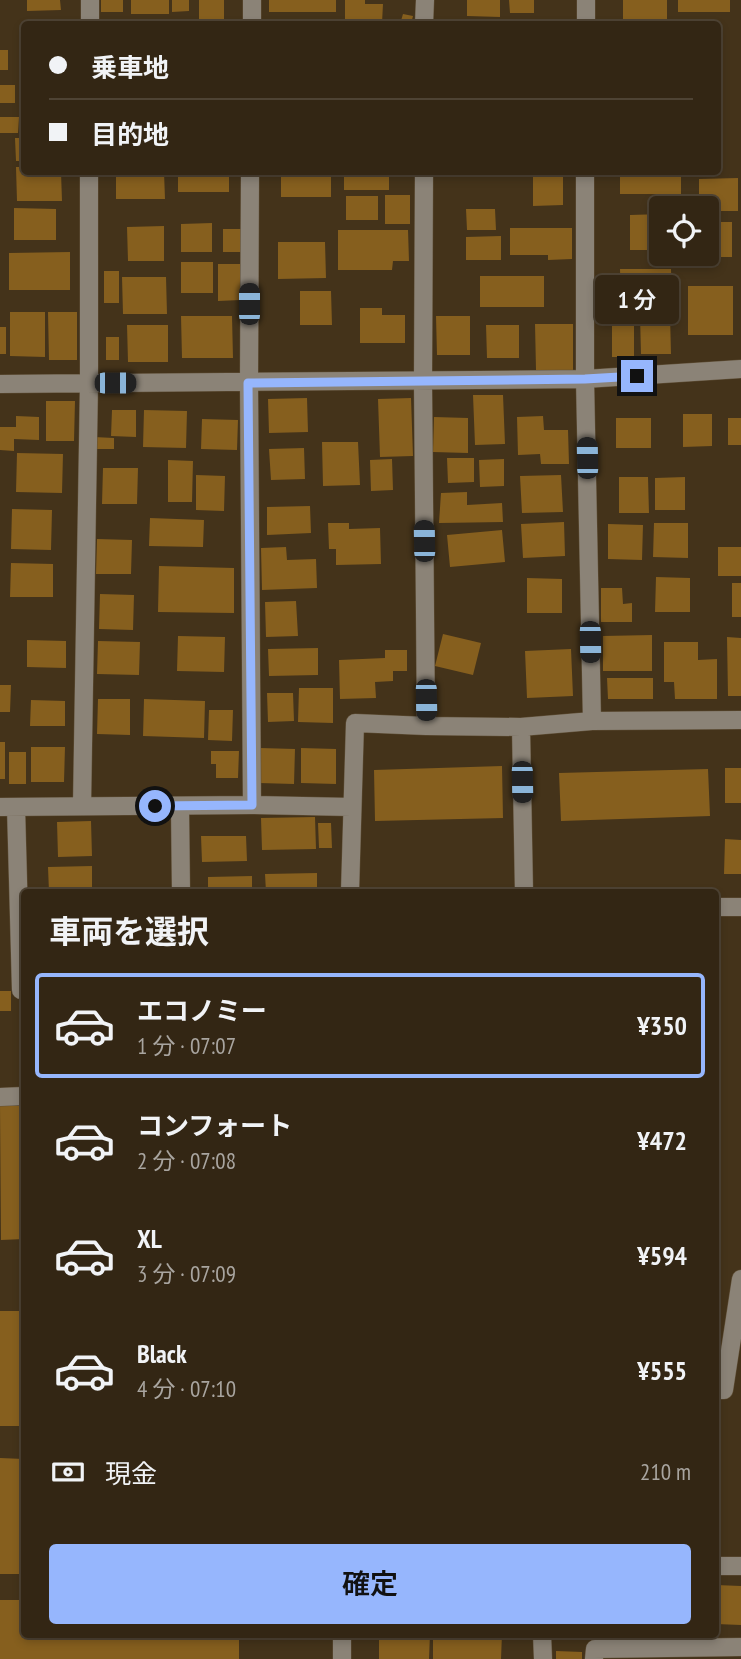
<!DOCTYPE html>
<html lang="ja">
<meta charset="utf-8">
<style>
body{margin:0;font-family:"PT Sans Narrow","Noto Sans JP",sans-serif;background:#3b2e1d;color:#f1f3f6;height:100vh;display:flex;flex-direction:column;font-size:26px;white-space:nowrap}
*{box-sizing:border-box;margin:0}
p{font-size:23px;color:#a9a5a0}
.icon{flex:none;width:38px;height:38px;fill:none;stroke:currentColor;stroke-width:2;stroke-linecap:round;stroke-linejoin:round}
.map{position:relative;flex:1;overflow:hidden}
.details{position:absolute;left:21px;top:889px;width:698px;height:749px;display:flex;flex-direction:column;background:#332614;border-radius:7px;box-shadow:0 4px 10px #0003,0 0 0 2px #4e4334}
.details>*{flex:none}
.hud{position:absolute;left:21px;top:21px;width:700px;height:154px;border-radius:7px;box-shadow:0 4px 10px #0003,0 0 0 2px #4e4334;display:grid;align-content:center;height:154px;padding:0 28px;background:#332614}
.fabs{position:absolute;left:649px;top:196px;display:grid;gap:14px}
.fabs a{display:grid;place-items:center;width:70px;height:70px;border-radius:7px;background:#332614;box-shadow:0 4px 10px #0003,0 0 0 2px #4e4334;font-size:35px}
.end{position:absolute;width:32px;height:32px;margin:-16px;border:9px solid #96b6fd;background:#111;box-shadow:0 0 0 4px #111}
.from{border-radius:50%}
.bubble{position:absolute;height:49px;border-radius:7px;background:#332614;box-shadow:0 4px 10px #0003,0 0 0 2px #4e4334;font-size:23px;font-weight:600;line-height:49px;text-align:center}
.car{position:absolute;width:21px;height:42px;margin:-21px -10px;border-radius:9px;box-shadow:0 0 5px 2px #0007;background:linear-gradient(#222 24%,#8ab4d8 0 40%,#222 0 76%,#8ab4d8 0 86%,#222 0)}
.hud b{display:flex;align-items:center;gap:24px;height:66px;font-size:26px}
.hud b+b{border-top:2px solid #4e4334}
.hud i{width:18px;height:18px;background:#f1f3f6}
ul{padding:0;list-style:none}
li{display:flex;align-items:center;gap:21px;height:105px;margin:0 14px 10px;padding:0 14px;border:4px solid transparent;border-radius:7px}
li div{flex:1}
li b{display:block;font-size:26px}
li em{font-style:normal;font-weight:600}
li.active{border-color:#96b6fd}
li>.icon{width:63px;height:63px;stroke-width:1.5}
h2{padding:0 28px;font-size:32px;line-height:84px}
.pay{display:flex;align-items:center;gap:18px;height:77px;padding:0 28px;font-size:26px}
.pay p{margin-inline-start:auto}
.action{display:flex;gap:14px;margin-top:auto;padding:14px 28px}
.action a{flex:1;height:80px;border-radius:7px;background:#96b6fd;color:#111;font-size:28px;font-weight:600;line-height:80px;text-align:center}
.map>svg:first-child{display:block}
.building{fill:#865f1e}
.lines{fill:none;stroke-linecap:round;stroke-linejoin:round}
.minor-casing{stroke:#615139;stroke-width:19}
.minor{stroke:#8b8377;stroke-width:18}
.route{stroke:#96b6fd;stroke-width:9}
</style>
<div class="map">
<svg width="741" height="1659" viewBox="0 0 741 1659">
<rect width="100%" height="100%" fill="#44331a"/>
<!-- building -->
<path class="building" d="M27,0H60L61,10L27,11Z
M101,0H123V12H101Z
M131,0H169V14H131Z
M172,0H189V11L172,12Z
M199,0H224V20L199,19Z
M269,0H336V12H269Z
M345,0H365V4H383L382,23L345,24Z
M467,0H500V17L467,16Z
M509,0H534V13H510Z
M623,0H667V19H623Z
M678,0H730V12H678Z
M403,14L413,16L411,24H400Z
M0,50H8V70H0Z
M0,85H15V103H0Z
M0,117H19L18,133H0Z
M15,138H24V161H16Z
M16,167H24V172H61L62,201H17Z
M116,172H164L165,199H116Z
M178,172H229V192H178Z
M281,172H331V197H281Z
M344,172H389V190H344Z
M533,172H563V205L533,206Z
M620,172H681V194H620Z
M738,178V211H707V208H699V179Z
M385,195H410V224H385Z
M346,196H378V220H346Z
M14,208L56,209V240H14Z
M466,209H495L496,230H467Z
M662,214V250H630V215Z
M707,222H732V257H688V254H707Z
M212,223V252H181V224Z
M164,226V261H128L127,227Z
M510,228H572V259L548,260V255H510Z
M223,229H243V252H223Z
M338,230H408L409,261H393L392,270H338Z
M501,236V260H466V237Z
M278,242H325L326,278L278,279Z
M70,252V290H9V253Z
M181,262H213V293H181Z
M218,264H240V300L218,301Z
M620,269H671L672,304H621Z
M104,271H119V303H104Z
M480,276H544V307H480Z
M122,277H166L167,314H123Z
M688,286H733V335H688Z
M300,291H331L332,325H300Z
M360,308H382V315H405V343H360Z
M10,312H45V357L10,356Z
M48,312H77V360H49Z
M612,314H634V357H612Z
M640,315H670L671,354H641Z
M181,316H232L233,358H182Z
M436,316H470V355H437Z
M535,324H573V370H536Z
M127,325H168V362H128Z
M486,325H519V358H487Z
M0,327H6V354H0Z
M106,337H119V360H106Z
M473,395H503L505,444L475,445Z
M307,398L308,432L269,433L268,399Z
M411,398L413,456L380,457L378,399Z
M46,401H75L74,441H46Z
M112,410H136V437L111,436Z
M144,410L187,411L186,448L143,447Z
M683,414H712V446L683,447Z
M16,416L39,417V440L14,439V451L0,450V427H16Z
M543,416L544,430H568L569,464H541L540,454L518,455L517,417Z
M434,417L468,418V453L433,452Z
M616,418H651V448H616Z
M728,418H741V445H728Z
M202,419L238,420L237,450L201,449Z
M94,437L114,438V449H94Z
M322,442H358L360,485L323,486Z
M304,448L305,479L271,480L269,449Z
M17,453L63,454L62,493L16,492Z
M447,458H474V482L448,483Z
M392,459L393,490L371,491L370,460Z
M504,459V486L480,487L479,460Z
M168,460L193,461L192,502H168Z
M103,468H138L137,504H102Z
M196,475L225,476L224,511L196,510Z
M561,475L563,512L522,513L520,476Z
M619,477H648L649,513H619Z
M685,477V510H655V478Z
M467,492V505L502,503L503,522L439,523L441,493Z
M310,506L311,533L267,535V507Z
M12,509L52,510L51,550L11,549Z
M150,518L204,520L203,547L149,546Z
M564,522L565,556L523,558L521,524Z
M328,523H349V529L380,528L381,564L336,565V549H329Z
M654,523H688V558L653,557Z
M608,524L643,525L642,560L608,559Z
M502,530L505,562L450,567L447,535Z
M97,539L132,540L131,574H96Z
M286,547L287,560L316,559L317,588L262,590L261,548Z
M718,547H741V576H718Z
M11,563L53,564V597H10Z
M159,566L234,568V613L158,612Z
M656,577L690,578V612H655Z
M527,578L562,579V613H527Z
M732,583H741V617H732Z
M601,588H622L623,604L632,603V622H601Z
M100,594L134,595L133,630L99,629Z
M296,601L298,636L266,637L265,602Z
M443,634L481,643L473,675L435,666Z
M652,635V671H603V636Z
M178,636L225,637L224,672L177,671Z
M727,637L741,638V696H728Z
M27,640L66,641V668L27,667Z
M98,641L140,642L139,675L97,674Z
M664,642H698V660L717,659V699H675L674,682H664Z
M318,648V675L269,676L268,649Z
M571,649L573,696L527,698L525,651Z
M385,650H407V671H393V681L375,682L376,698L340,699L339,660L385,658Z
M607,678H653V699H608Z
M0,685H11L10,712H0Z
M299,688H333V723L298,722Z
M267,693H293L294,721L268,722Z
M98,699H130V735L97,734Z
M144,699L205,701L204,738L143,736Z
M31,700L65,701V726H30Z
M209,710H233L232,741L208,740Z
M0,742H5V779H0Z
M31,747H65L64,782H31Z
M260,748L295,749L294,784L259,783Z
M301,748L336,749V784L301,783Z
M211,751H239L238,778H216V764H211Z
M9,752H26V784H9Z
M502,766L503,818L375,821L374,770Z
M725,768H741V803H725Z
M708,769L710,816L561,821L559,773Z
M315,817L316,849L262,850L261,818Z
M91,821L92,856L58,857L57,822Z
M318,823H331L332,848H319Z
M201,836H246L247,861L202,862Z
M725,839L741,840V874H724Z
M92,866V892H49L48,867Z
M317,873V892H266L265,874Z
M252,876V892H208V877Z
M0,991H11V1011H0Z
M0,1106H24V1239L1,1240Z
M0,1311H24V1426H0Z
M0,1458L24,1459V1574H0Z
M716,1585L741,1586V1625L716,1624Z
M0,1600H24V1634H239V1659H0Z
M379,1634H430L429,1659H379Z
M433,1634H502L501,1659H433Z
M556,1651L582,1652V1659H556Z"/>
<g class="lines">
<!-- minor casing -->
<g class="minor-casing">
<path id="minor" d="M90,24V0
M252,24V0
M424,24L425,0
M586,24V0
M250,172L249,383L252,805
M424,172L423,382L426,726
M585,172V379L592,721
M0,384L585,379L741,369
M521,727L524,892
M82,806L89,383V172
M180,806L181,892
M0,807L252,805L351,807
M16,807L21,990H24
M350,892L355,723L426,726L521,727L592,721L741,720
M716,907H741
M0,1097L24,1096
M716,1390H724L741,1279
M716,1566H741
M542,1634L543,1659
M342,1659V1634
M594,1659L595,1649L741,1647"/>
</g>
<!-- minor -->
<use href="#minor" class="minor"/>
</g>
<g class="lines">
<!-- route -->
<path class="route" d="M155,806L252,805L248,383L585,379L637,376"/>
</g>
</svg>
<div class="fabs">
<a><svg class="icon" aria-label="locate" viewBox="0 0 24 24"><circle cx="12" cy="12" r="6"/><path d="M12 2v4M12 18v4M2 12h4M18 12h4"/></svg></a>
</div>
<i class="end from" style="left:155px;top:806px"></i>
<i class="end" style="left:637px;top:376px"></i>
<div class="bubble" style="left:595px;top:275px;width:84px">1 分</div>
<i class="car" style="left:249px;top:304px;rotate:0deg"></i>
<i class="car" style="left:115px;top:383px;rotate:90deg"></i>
<i class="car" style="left:587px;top:458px;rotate:359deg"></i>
<i class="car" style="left:424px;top:541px;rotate:359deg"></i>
<i class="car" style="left:590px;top:642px;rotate:179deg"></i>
<i class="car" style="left:426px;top:700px;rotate:179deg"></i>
<i class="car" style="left:522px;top:782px;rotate:179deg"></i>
<div class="hud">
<b><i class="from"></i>乗車地</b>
<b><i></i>目的地</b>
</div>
<section class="details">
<h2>車両を選択</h2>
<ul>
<li class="active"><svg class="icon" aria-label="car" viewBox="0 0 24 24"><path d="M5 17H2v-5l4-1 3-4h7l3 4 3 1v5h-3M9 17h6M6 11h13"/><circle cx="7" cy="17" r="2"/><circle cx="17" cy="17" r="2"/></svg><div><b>エコノミー</b><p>1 分 · 07:07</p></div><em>¥350</em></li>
<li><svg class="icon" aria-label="car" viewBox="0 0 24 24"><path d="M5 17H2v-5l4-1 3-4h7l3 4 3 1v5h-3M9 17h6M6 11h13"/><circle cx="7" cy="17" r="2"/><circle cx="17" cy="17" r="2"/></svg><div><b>コンフォート</b><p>2 分 · 07:08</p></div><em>¥472</em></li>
<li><svg class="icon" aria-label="car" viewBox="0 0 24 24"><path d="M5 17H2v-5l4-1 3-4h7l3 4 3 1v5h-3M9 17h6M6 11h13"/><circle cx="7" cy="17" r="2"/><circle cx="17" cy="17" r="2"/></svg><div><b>XL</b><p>3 分 · 07:09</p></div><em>¥594</em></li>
<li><svg class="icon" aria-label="car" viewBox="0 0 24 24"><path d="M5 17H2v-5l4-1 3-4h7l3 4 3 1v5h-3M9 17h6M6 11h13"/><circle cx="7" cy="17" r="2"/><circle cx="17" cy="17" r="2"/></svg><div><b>Black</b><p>4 分 · 07:10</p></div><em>¥555</em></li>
</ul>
<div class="pay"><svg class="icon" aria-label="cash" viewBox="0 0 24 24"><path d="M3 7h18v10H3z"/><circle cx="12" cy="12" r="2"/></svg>現金<p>210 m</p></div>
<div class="action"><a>確定</a></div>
</section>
</div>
